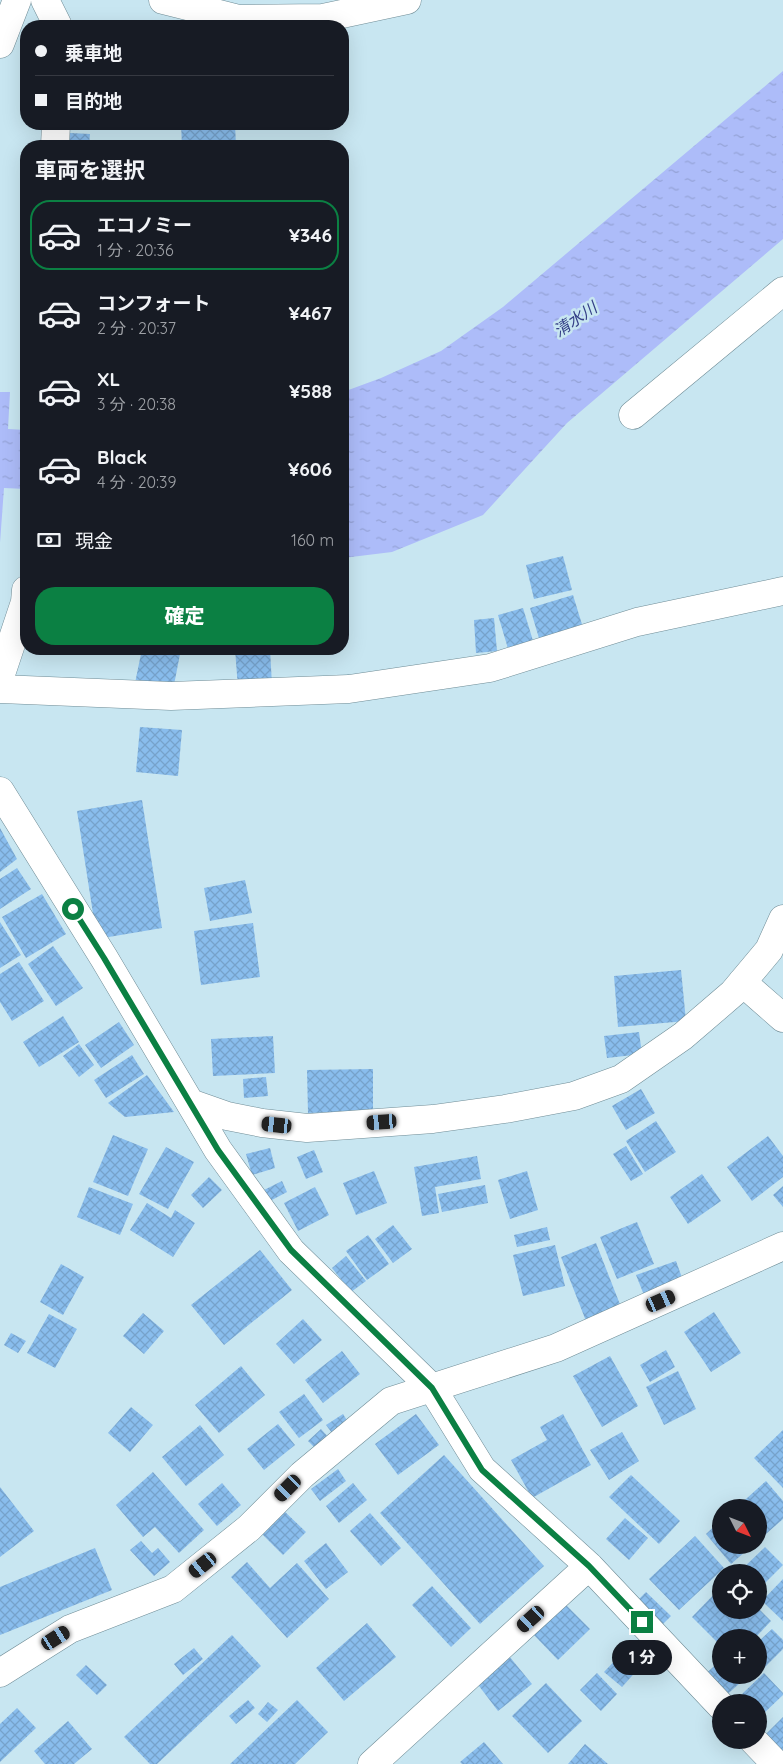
<!DOCTYPE html>
<html lang="ja">
<meta charset="utf-8">
<style>
body{margin:0;font-family:Quicksand,"Noto Sans JP",sans-serif;background:#20242c;color:#f1f3f6;height:100vh;display:flex;flex-direction:column;font-size:19px;white-space:nowrap}
*{box-sizing:border-box;margin:0}
p{font-size:16px;color:#9ea1a6}
.icon{flex:none;width:28px;height:28px;fill:none;stroke:currentColor;stroke-width:2;stroke-linecap:round;stroke-linejoin:round}
.map{position:relative;flex:1;overflow:hidden}
.panel{position:absolute;left:20px;top:140px;width:329px;height:515px;display:flex;flex-direction:column;background:#171b24;border-radius:20px;box-shadow:0 5px 20px #0002}
.panel>*{flex:none}
.hud{position:absolute;left:20px;top:20px;width:329px;height:110px;border-radius:20px;box-shadow:0 5px 20px #0002;display:grid;align-content:center;height:110px;padding:0 15px;background:#171b24}
.needle{width:32px;rotate:132deg}
.buttons{position:absolute;left:712px;top:1499px;display:grid;gap:10px}
.buttons a{display:grid;place-items:center;width:55px;height:55px;border-radius:50%;background:#171b24;box-shadow:0 5px 20px #0002;font-size:25px}
.end{position:absolute;width:22px;height:22px;margin:-11px;border:6px solid #0b8043;background:#fff;box-shadow:0 0 0 2px #fff}
.from{border-radius:50%}
.bubble{position:absolute;height:35px;border-radius:18px;background:#171b24;box-shadow:0 5px 20px #0002;font-size:16px;font-weight:800;line-height:35px;text-align:center}
.car{position:absolute;width:15px;height:30px;margin:-15px -8px;border-radius:6px;box-shadow:0 0 4px 1px #0007;background:linear-gradient(#222 24%,#8ab4d8 0 40%,#222 0 76%,#8ab4d8 0 86%,#222 0)}
.hud b{display:flex;align-items:center;gap:18px;height:48px;font-size:19px}
.hud b+b{border-top:1px solid #363941}
.hud i{width:12px;height:12px;background:#f1f3f6}
ul{padding:0;list-style:none}
li{display:flex;align-items:center;gap:15px;height:70px;margin:0 10px 8px;padding:0 5px;border:2px solid transparent;border-radius:20px}
li div{flex:1}
li b{display:block;font-size:19px}
li em{font-style:normal;font-weight:800}
li.selected{border-color:#0b8043}
li>.icon{width:45px;height:45px;stroke-width:1.5}
h2{padding:0 15px;font-size:22px;line-height:60px}
.pay{display:flex;align-items:center;gap:12px;height:55px;padding:0 15px;font-size:19px}
.pay p{margin-inline-start:auto}
.primary-button{display:flex;gap:10px;margin-top:auto;padding:10px 15px}
.primary-button a{flex:1;height:58px;border-radius:20px;background:#0b8043;color:#fff;font-size:20px;font-weight:800;line-height:58px;text-align:center}
.map>svg:first-child{display:block}
.water{fill:url(#water-ripples)}
.building{fill:url(#building-cross-hatch)}
.lines{fill:none;stroke-linecap:round;stroke-linejoin:round}
.minor-casing{stroke:#6f8c96;stroke-width:29}
.highway-casing{stroke:#6f8c96;stroke-width:29}
.minor{stroke:#fff;stroke-width:28}
.highway{stroke:#fff;stroke-width:28}
.route{stroke:#0b8043;stroke-width:6}
.labels{text-anchor:middle;stroke-width:5;stroke-linejoin:round;paint-order:stroke}
.water-label{font-size:16px;font-style:italic;fill:#354087;stroke:#c8e6f1}
</style>
<div class="map">
<svg width="783" height="1764" viewBox="0 0 783 1764">
<defs>
<pattern id="water-ripples" width="26" height="14" patternUnits="userSpaceOnUse" patternTransform="scale(1.25)"><rect width="26" height="14" fill="#adbcf9"/><path d="M2 4q2-2 4 0t4 0M15 11q2-2 4 0t4 0" fill="none" stroke="#94a2d6"/></pattern>
<pattern id="building-cross-hatch" width="8" height="8" patternUnits="userSpaceOnUse" patternTransform="scale(1.25)"><rect width="8" height="8" fill="#89bded"/><path d="M0 0l8 8M0 8l8-8" fill="none" stroke="#76a2cb"/></pattern>
</defs>
<rect width="100%" height="100%" fill="#c8e6f1"/>
<!-- water -->
<path class="water" d="M783,71V239L567,423L483,515L392,552L343,558V392L381,378L441,351L503,307Z
M0,392H10L8,429L26,430V489L4,488L0,543Z"/>
<!-- building -->
<path class="building" d="M181,124H235L236,146H182Z
M70,133L90,134L89,146H69Z
M563,556L572,590L534,599L526,565Z
M573,595L584,631L541,645L530,608Z
M523,608L534,644L509,652L498,615Z
M494,618L497,651L476,653L474,620Z
M142,649H181L173,690L135,683Z
M235,649H270L272,685L238,688Z
M140,727L182,730L178,776L136,772Z
M142,800L162,928L97,939L77,811Z
M0,828L17,859L0,872Z
M17,868L31,889L0,909V879Z
M245,880L252,913L210,921L204,888Z
M42,894L66,934L26,958L2,917Z
M0,922L21,955L0,968Z
M253,923L260,977L201,985L194,931Z
M53,946L83,988L56,1006L28,964Z
M19,962L44,1001L12,1021L0,1002V974Z
M681,970L686,1021L618,1027L614,976Z
M63,1016L79,1042L39,1067L23,1042Z
M119,1022L134,1045L101,1068L85,1045Z
M639,1032L642,1054L607,1058L604,1036Z
M273,1036L275,1073L213,1076L211,1039Z
M79,1044L94,1065L79,1077L63,1056Z
M132,1055L144,1074L106,1098L94,1080Z
M373,1069V1111L308,1113L307,1070Z
M147,1075L174,1112L125,1117L108,1103Z
M266,1077L268,1096L244,1098L243,1079Z
M641,1089L655,1113L626,1130L612,1106Z
M656,1121L676,1152L645,1172L626,1141Z
M113,1135L148,1149L128,1196L93,1182Z
M768,1136L783,1156V1177L752,1201L727,1167Z
M626,1146L643,1174L631,1181L613,1154Z
M166,1147L194,1162L168,1209L139,1194Z
M270,1148L275,1168L252,1175L246,1154Z
M314,1150L323,1172L306,1179L297,1157Z
M477,1156L481,1179L435,1187L439,1213L422,1216L414,1167Z
M374,1171L387,1203L356,1215L343,1183Z
M527,1171L538,1210L510,1219L498,1180Z
M702,1174L721,1201L688,1224L670,1197Z
M209,1177L222,1190L203,1208L191,1195Z
M282,1181L287,1192L270,1201L264,1190Z
M485,1185L488,1203L442,1212L438,1194Z
M783,1186V1207L773,1195Z
M89,1187L133,1204L120,1235L77,1217Z
M315,1187L329,1215L298,1231L284,1203Z
M147,1203L171,1218L175,1210L195,1223L173,1257L130,1230Z
M637,1222L654,1264L617,1279L600,1237Z
M393,1225L412,1249L393,1263L375,1239Z
M547,1227L550,1240L517,1247L514,1235Z
M368,1235L389,1264L367,1280L346,1251Z
M596,1243L621,1307L586,1321L561,1257Z
M555,1245L565,1286L523,1296L513,1255Z
M260,1250L292,1290L224,1345L191,1305Z
M346,1256L366,1281L351,1292L332,1268Z
M676,1261L685,1286L646,1300L636,1275Z
M61,1264L84,1277L63,1315L40,1302Z
M714,1312L741,1353L711,1372L684,1332Z
M143,1313L164,1331L144,1354L123,1336Z
M49,1314L77,1329L55,1368L27,1353Z
M303,1319L322,1340L294,1364L276,1344Z
M11,1333L26,1341L18,1353L4,1345Z
M666,1350L675,1367L650,1382L640,1365Z
M342,1351L360,1374L323,1403L305,1380Z
M610,1356L638,1406L602,1427L573,1376Z
M241,1366L265,1395L219,1433L195,1405Z
M678,1371L696,1409L664,1425L646,1387Z
M304,1394L323,1420L299,1438L279,1412Z
M131,1407L153,1425L130,1452L108,1433Z
M343,1414L348,1422L332,1433L326,1425Z
M416,1414L439,1445L398,1475L375,1444Z
M563,1414L591,1465L532,1498L511,1460L547,1440L540,1427Z
M278,1424L295,1445L264,1470L247,1449Z
M200,1425L224,1455L186,1486L162,1457Z
M321,1429L329,1438L316,1449L308,1441Z
M783,1430V1488L754,1458Z
M622,1432L639,1461L609,1480L590,1450Z
M444,1455L544,1566L480,1624L380,1513Z
M338,1469L346,1481L320,1501L311,1489Z
M153,1472L204,1530L179,1553L155,1527L143,1537L116,1505Z
M631,1475L680,1521L659,1544L609,1497Z
M766,1481L783,1501V1519L759,1540V1508H736Z
M222,1483L241,1505L217,1526L198,1504Z
M353,1483L367,1500L339,1523L326,1506Z
M0,1487L34,1531L0,1557Z
M282,1509L306,1532L283,1555L259,1531Z
M370,1513L401,1548L381,1566L350,1531Z
M625,1518L648,1538L629,1560L606,1539Z
M721,1520V1545H753L731,1564L706,1534Z
M695,1536L724,1568L679,1610L649,1579Z
M141,1541L152,1553L158,1548L170,1562L154,1576L130,1550Z
M326,1543L348,1572L326,1589L304,1561Z
M765,1547L783,1565L759,1589V1572H739Z
M95,1548L112,1590L0,1635V1587Z
M247,1562L270,1588L297,1563L329,1599L287,1638L231,1577Z
M783,1579V1621L762,1601Z
M432,1586L471,1628L451,1647L412,1605Z
M721,1587V1610H760L771,1621L755,1638H721V1646L692,1617Z
M646,1592L671,1616L657,1630L633,1605Z
M565,1604L590,1629L558,1660L534,1635Z
M367,1623L396,1657L344,1701L316,1668Z
M772,1629L783,1640V1649L759,1673V1641Z
M232,1635L261,1666L157,1764H150L124,1737Z
M194,1648L203,1659L183,1675L174,1664Z
M623,1652L640,1667L622,1687L604,1672Z
M509,1656L532,1684L498,1711L476,1682Z
M720,1661L721,1675H733L740,1683L722,1699L702,1677Z
M86,1665L107,1685L97,1695L76,1675Z
M597,1673L617,1694L601,1711L580,1690Z
M764,1673L783,1693V1695L762,1715L759,1712V1702H750L742,1694Z
M546,1683L582,1721L548,1753L512,1716Z
M248,1700L255,1708L236,1724L229,1716Z
M297,1700L328,1732L295,1764H230Z
M268,1702L278,1710L267,1722L258,1714Z
M17,1708L36,1728L0,1762V1724Z
M783,1717V1759L762,1738Z
M68,1721L92,1749L74,1764H45L34,1751Z
M484,1742L503,1764H462L460,1762Z
M585,1744L608,1764H568Z"/>
<g class="lines">
<!-- minor casing -->
<g class="minor-casing">
<path id="minor" d="M45,0L58,26
M163,0L239,19L323,18L407,0
M55,146L56,124
M633,415L783,291
M0,677L25,602L26,590
M0,689L171,696L349,689L490,668L637,622L783,591
M0,791L104,958L218,1150L291,1251L432,1388L482,1469L589,1566L721,1706
M742,982L783,1018
M190,1103L227,1116L262,1123L307,1128L433,1119L505,1109L574,1096L621,1079L683,1036L733,993L769,950L783,919
M0,1673L70,1629L173,1589L249,1528L302,1475L391,1401L556,1348L783,1246
M753,1740L776,1764
M372,1764L589,1566"/>
</g>
<!-- highway casing -->
<g class="highway-casing">
<path id="highway" d="M0,44L17,0"/>
</g>
<!-- minor -->
<use href="#minor" class="minor"/>
<!-- highway -->
<use href="#highway" class="highway"/>
</g>
<g class="lines">
<!-- route -->
<path class="route" d="M73,909L104,958L218,1150L291,1250L432,1388L482,1470L589,1566L642,1622"/>
</g>
<g class="labels">
<!-- water labels -->
<g class="water-label">
<text transform="translate(575 319) rotate(-34)" y="6">清水川</text>
</g>
</g>
</svg>
<div class="buttons">
<a><svg class="needle" viewBox="-14 -14 28 28"><path d="M0-13l5 13h-10z" fill="#e53935"/><path d="M0 13l5-13h-10z" fill="#9ea1a6"/></svg></a>
<a><svg class="icon" aria-label="locate" viewBox="0 0 24 24"><circle cx="12" cy="12" r="6"/><path d="M12 2v4M12 18v4M2 12h4M18 12h4"/></svg></a>
<a>+</a>
<a>−</a>
</div>
<i class="end from" style="left:73px;top:909px"></i>
<i class="end" style="left:642px;top:1622px"></i>
<div class="bubble" style="left:612px;top:1640px;width:60px">1 分</div>
<i class="car" style="left:382px;top:1122px;rotate:266deg"></i>
<i class="car" style="left:277px;top:1125px;rotate:276deg"></i>
<i class="car" style="left:661px;top:1301px;rotate:66deg"></i>
<i class="car" style="left:288px;top:1488px;rotate:225deg"></i>
<i class="car" style="left:203px;top:1565px;rotate:231deg"></i>
<i class="car" style="left:531px;top:1619px;rotate:228deg"></i>
<i class="car" style="left:56px;top:1638px;rotate:58deg"></i>
<div class="hud">
<b><i class="from"></i>乗車地</b>
<b><i></i>目的地</b>
</div>
<section class="panel">
<h2>車両を選択</h2>
<ul>
<li class="selected"><svg class="icon" aria-label="car" viewBox="0 0 24 24"><path d="M5 17H2v-5l4-1 3-4h7l3 4 3 1v5h-3M9 17h6M6 11h13"/><circle cx="7" cy="17" r="2"/><circle cx="17" cy="17" r="2"/></svg><div><b>エコノミー</b><p>1 分 · 20:36</p></div><em>¥346</em></li>
<li><svg class="icon" aria-label="car" viewBox="0 0 24 24"><path d="M5 17H2v-5l4-1 3-4h7l3 4 3 1v5h-3M9 17h6M6 11h13"/><circle cx="7" cy="17" r="2"/><circle cx="17" cy="17" r="2"/></svg><div><b>コンフォート</b><p>2 分 · 20:37</p></div><em>¥467</em></li>
<li><svg class="icon" aria-label="car" viewBox="0 0 24 24"><path d="M5 17H2v-5l4-1 3-4h7l3 4 3 1v5h-3M9 17h6M6 11h13"/><circle cx="7" cy="17" r="2"/><circle cx="17" cy="17" r="2"/></svg><div><b>XL</b><p>3 分 · 20:38</p></div><em>¥588</em></li>
<li><svg class="icon" aria-label="car" viewBox="0 0 24 24"><path d="M5 17H2v-5l4-1 3-4h7l3 4 3 1v5h-3M9 17h6M6 11h13"/><circle cx="7" cy="17" r="2"/><circle cx="17" cy="17" r="2"/></svg><div><b>Black</b><p>4 分 · 20:39</p></div><em>¥606</em></li>
</ul>
<div class="pay"><svg class="icon" aria-label="cash" viewBox="0 0 24 24"><path d="M3 7h18v10H3z"/><circle cx="12" cy="12" r="2"/></svg>現金<p>160 m</p></div>
<div class="primary-button"><a>確定</a></div>
</section>
</div>
